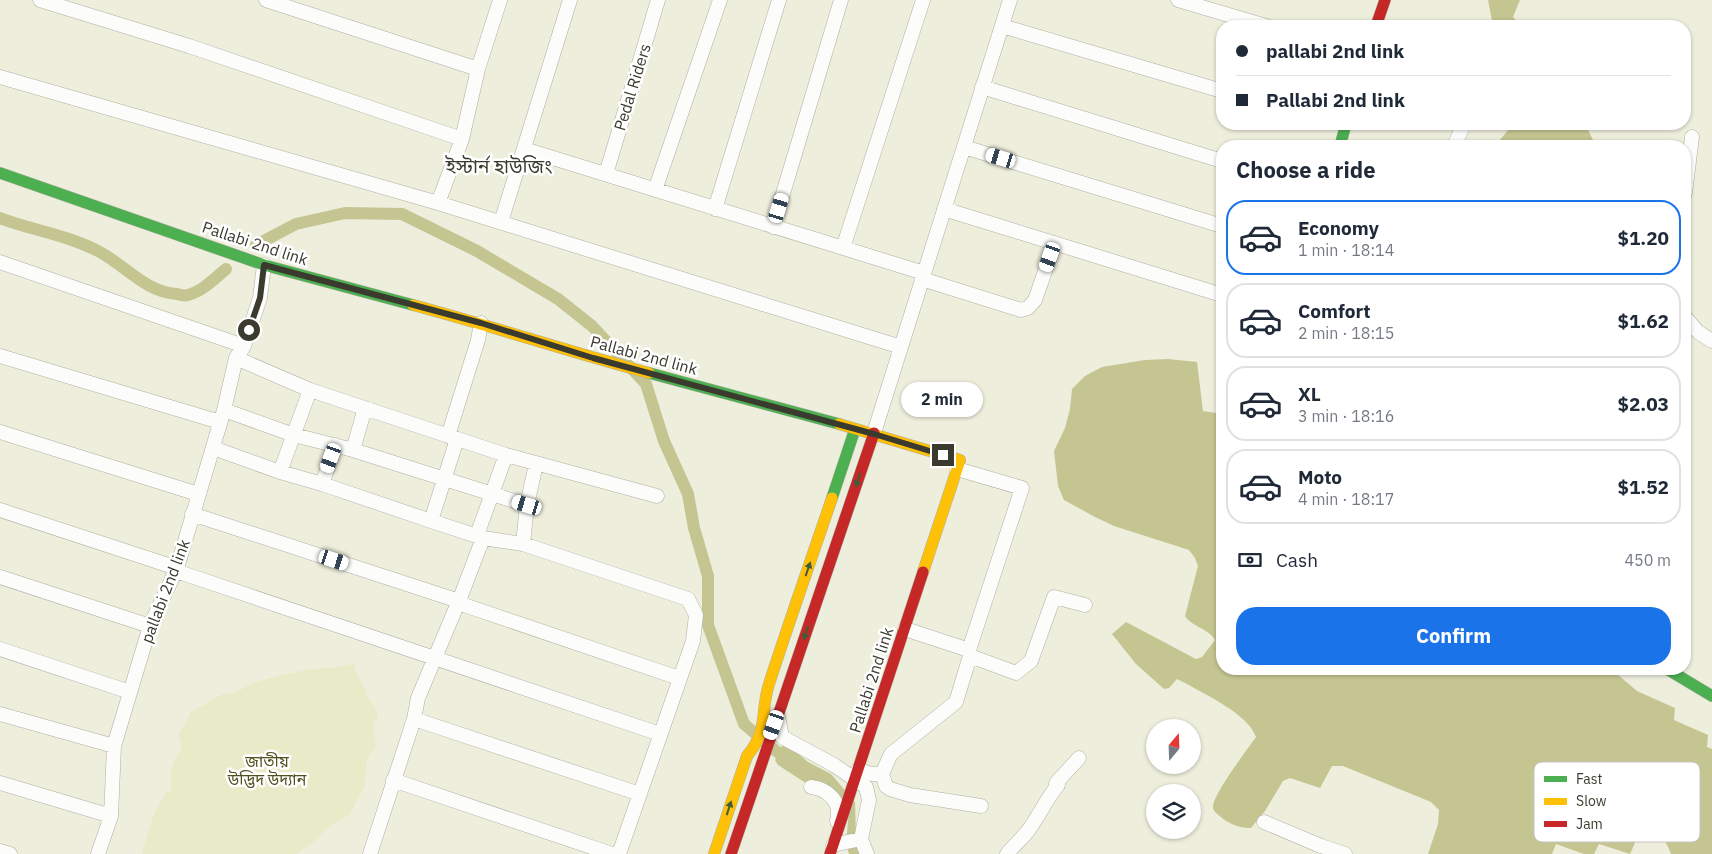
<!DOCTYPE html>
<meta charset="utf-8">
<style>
body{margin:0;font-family:"IBM Plex Sans","Noto Sans Bengali",sans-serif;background:#f2f2f3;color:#1f2937;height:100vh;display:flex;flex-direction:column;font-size:19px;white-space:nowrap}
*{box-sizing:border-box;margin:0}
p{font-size:16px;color:#747a83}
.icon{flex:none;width:28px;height:28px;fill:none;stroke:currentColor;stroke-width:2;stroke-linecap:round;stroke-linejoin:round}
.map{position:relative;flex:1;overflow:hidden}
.sheet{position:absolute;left:1216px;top:140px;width:475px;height:535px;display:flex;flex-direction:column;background:#fff;border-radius:20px;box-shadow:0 1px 4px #0004}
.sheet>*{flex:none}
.top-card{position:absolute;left:1216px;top:20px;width:475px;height:110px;border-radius:20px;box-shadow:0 1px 4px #0004;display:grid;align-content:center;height:110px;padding:0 20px;background:#fff}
.needle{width:32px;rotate:19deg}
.tools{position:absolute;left:1146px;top:719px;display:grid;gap:10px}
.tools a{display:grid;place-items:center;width:55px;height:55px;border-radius:50%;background:#fff;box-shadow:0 1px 4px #0004;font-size:25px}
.end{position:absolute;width:22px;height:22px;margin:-11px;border:6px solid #3a3a2e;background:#fff;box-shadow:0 0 0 2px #fff}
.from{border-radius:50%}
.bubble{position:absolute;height:35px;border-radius:18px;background:#fff;box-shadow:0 1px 4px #0004;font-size:16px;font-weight:800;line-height:35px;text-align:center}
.car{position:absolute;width:15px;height:30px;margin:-15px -8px;border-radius:6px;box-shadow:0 0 4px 1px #0007;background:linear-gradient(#fff 24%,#345 0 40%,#fff 0 76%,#345 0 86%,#fff 0)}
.top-card b{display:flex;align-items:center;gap:18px;height:48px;font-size:19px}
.top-card b+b{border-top:1px solid #e0e1e3}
.top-card i{width:12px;height:12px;background:#1f2937}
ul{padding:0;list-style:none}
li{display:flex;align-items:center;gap:15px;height:75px;margin:0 10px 8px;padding:0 10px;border:2px solid #e0e1e3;border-radius:20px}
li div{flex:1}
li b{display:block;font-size:19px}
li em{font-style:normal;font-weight:800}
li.current{border-color:#1a73e8}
li>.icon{width:45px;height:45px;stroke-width:1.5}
h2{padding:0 20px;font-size:22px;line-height:60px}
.pay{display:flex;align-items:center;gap:12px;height:55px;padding:0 20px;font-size:19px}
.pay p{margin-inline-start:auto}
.action{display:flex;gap:10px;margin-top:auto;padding:10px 20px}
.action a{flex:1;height:58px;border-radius:20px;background:#1a73e8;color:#fff;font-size:20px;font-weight:800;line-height:58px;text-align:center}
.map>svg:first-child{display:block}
.green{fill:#e9eac7}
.water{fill:#c5c592}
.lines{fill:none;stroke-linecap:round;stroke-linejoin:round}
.canal{stroke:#c5c592;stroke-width:12}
.street-casing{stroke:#afafa2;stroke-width:15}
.fast-casing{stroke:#afafa2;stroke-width:12}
.slow-casing{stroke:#afafa2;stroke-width:12}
.jam-casing{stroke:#afafa2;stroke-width:12}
.street{stroke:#fcfcfa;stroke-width:14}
.fast{stroke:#4caf50;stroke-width:11}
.slow{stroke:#ffc107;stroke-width:11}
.jam{stroke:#c62828;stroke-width:11}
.oneway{fill:#3f5d38}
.route{stroke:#3a3a2e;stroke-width:6}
.labels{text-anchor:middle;stroke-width:5;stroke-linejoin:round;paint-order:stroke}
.street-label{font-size:16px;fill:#3a3a2e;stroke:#fff}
.park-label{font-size:16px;fill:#504f1e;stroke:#fff}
.quarter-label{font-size:19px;fill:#3a3a2e;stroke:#fff}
.key{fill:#fff;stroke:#c4c4c0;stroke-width:1}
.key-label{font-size:14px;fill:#3a3a2e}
</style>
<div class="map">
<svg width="1712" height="854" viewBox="0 0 1712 854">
<rect width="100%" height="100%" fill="#eed"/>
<!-- green -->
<path class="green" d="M356,663L354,670L366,690L367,697L376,708L378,717L373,724L376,747L367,759L364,788L349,815L330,826L316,840L296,854H142L154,814L166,792H170C173,782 169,775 172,767C173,760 180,754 181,748C181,744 180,739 178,736L191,712L223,694L234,693L255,682L282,675L311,669L333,668Z"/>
<!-- water -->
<path class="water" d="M1488,0H1520L1513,17L1521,26H1493Z
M1513,124H1585L1596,146H1495Z
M1168,359L1197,362L1203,411L1222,414V669H1603L1608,672L1617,674L1637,691L1675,708L1674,720L1708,735L1707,747L1712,749V854H1671C1666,839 1659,833 1643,832L1638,836L1630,854L1599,844L1594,854H1584L1556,844L1552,854H1428L1438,824L1439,810L1431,802L1343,766H1332L1320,788L1290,778L1283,781L1265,811L1251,828C1241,828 1231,825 1222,818C1219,815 1213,812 1213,807C1213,794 1247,750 1256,737C1248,714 1206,695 1185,683L1177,679L1169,688L1164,689L1136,664L1112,634L1126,622L1196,659L1202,657L1215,640C1208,628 1192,627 1185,616L1198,566L1195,558L1189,550L1114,526L1095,517L1064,500L1058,486L1054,451L1065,428L1070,409L1072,389L1085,376L1102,367L1145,360Z
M784,742L808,762L831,774L855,802L856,838L861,854H849L846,843L849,811L778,765L775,760Z"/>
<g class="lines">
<!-- canal -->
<path class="canal" d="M0,218C32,230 67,235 98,251C125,265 145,292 177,294C180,295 185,296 188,295C203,291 215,278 226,269
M256,245L296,224L345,213L402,214L477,251L558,299L592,326L646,384L664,441L688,494L694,528L708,576V625L744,724L776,751L793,762"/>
<!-- street casing -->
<g class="street-casing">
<path id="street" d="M40,0L189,46L462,139
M266,0L478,69
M1178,0L1266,26
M1002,26L1222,91
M0,77L438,203L901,347
M982,87L1222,161
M1454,146L1464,124
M964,147L1222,226
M524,149L924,273
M606,174L658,0
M655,190L720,0
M1685,193L1692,137
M438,203L462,139L478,69L500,0
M715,209L779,0
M944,209L1222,295
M501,222L570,0
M773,227L841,0
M843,248L923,0
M0,262L244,346
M922,279L1021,310L1028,308L1035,300L1055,243
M1685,317L1698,332L1712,341
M0,356L220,422
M236,358L310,390L506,455L477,535
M224,410L294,435L353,450L365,408
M0,432L198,494
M874,433L1010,0
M448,436L478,340L481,323
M213,448L280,472L322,484L431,521L483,538L523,544L688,599L696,615L693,641L619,854
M353,450L527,505
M506,455L657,496
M957,469L1022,488L969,650
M280,472L310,390
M322,484L336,445
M0,510L177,568
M192,514L459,601L458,603L679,678
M431,521L457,439
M523,544L527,505L536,464
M176,571L660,734
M0,577L150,626
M459,601L483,538
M905,629L969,650L970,656
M0,649L130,692
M0,714L114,746
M778,717L782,737L834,765L866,787L869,800L861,839L867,854
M414,719L640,794
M858,770L872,774H882L891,754L956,702L970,656L1016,673L1031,661L1054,597L1085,605
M882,774L886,786L890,789L910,795L981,806
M393,780L612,854
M0,783L111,816
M811,787C829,789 842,803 837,821
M1264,822L1321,846L1345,854
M833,845L861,839
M0,851L10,854
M98,854L111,816L114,746L150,626L177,568L224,410L236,358L244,346L260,298L264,265
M370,854L414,719L418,698L458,603
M1007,854C1014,845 1024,837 1030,828C1040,814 1047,798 1058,785L1056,783L1079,758"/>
</g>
<!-- fast casing -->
<g class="fast-casing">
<path id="fast" d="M1340,146L1346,124
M0,173L264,265L413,305
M649,373L839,424
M832,498L855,429
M1667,669L1712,696"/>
</g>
<!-- slow casing -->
<g class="slow-casing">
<path id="slow" d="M413,305C492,326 570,352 649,373
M839,424L960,460L923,572
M714,854L747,756C769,730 760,712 769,684C789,622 811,560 832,498"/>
</g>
<!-- jam casing -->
<g class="jam-casing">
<path id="jam" d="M1376,26L1385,0
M731,854L874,433
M830,854L923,572"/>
</g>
<!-- street -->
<use href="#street" class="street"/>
<!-- fast -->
<use href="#fast" class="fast"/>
<!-- slow -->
<use href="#slow" class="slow"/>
<!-- jam -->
<use href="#jam" class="jam"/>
</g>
<!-- one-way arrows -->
<defs><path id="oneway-solid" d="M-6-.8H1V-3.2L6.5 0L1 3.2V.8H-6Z" transform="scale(1.25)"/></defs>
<g class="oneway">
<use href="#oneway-solid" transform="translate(858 480) rotate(109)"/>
<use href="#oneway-solid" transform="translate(808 569) rotate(-71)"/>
<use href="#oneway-solid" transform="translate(806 633) rotate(109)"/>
<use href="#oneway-solid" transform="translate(729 808) rotate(-72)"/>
</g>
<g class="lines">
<!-- route -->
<path class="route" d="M249,330L260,298L264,265L481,323L593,358L874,434L943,455"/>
</g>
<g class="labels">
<!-- street labels -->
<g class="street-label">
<text transform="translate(632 87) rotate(-73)" y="6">Pedal Riders</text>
<text transform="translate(255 243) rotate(18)" y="6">Pallabi 2nd link</text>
<text transform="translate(644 355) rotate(15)" y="6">Pallabi 2nd link</text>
<text transform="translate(165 591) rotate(-69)" y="6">pallabi 2nd link</text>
<text transform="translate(871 680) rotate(-72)" y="6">Pallabi 2nd link</text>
</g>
<!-- park labels -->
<g class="park-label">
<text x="267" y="767">জাতীয়<tspan x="267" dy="18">উদ্ভিদ উদ্যান</tspan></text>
</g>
<!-- quarter labels -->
<g class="quarter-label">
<text x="499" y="173">ইস্টার্ন হাউজিং</text>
</g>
</g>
<!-- legend -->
<rect x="1534" y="762" width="166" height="80" rx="8" class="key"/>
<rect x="1544" y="776" width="23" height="6" fill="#4caf50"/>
<rect x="1544" y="798" width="23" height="7" fill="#ffc107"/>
<rect x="1544" y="821" width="23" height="6" fill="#c62828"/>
<g class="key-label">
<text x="1576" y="784">Fast</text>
<text x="1576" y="806">Slow</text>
<text x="1576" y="829">Jam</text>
</g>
</svg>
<div class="tools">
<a><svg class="needle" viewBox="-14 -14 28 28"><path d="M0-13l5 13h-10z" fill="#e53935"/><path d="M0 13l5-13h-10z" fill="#747a83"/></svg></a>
<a><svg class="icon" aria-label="layers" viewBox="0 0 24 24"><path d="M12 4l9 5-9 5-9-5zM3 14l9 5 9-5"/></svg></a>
</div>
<i class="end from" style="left:249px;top:330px"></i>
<i class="end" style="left:943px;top:455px"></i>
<div class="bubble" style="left:901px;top:382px;width:82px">2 min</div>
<i class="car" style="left:1001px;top:158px;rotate:287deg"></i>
<i class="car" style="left:779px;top:208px;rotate:17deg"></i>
<i class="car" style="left:1050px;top:257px;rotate:200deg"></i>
<i class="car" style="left:331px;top:458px;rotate:200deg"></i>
<i class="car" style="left:527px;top:505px;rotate:287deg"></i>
<i class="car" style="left:334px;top:560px;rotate:108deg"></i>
<i class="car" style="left:774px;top:725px;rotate:199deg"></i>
<div class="top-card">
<b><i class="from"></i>pallabi 2nd link</b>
<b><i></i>Pallabi 2nd link</b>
</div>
<section class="sheet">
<h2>Choose a ride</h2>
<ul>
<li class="current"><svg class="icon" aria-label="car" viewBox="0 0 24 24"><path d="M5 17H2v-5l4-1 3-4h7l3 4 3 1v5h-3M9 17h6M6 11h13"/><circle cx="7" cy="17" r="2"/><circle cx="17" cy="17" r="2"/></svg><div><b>Economy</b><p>1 min · 18:14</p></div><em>$1.20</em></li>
<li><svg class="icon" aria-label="car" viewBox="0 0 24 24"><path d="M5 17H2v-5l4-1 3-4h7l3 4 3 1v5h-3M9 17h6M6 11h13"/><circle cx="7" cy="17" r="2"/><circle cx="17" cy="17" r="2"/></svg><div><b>Comfort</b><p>2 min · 18:15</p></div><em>$1.62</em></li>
<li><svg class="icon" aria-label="car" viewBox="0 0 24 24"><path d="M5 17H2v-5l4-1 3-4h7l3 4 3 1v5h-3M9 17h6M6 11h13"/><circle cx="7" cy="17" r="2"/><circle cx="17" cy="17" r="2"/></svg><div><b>XL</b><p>3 min · 18:16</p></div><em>$2.03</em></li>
<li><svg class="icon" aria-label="car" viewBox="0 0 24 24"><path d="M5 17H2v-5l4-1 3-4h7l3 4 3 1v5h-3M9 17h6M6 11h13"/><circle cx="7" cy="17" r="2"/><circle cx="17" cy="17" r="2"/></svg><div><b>Moto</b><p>4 min · 18:17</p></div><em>$1.52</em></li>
</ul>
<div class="pay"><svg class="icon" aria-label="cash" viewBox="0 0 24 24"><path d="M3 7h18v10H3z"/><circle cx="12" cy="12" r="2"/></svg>Cash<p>450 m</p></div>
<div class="action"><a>Confirm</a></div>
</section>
</div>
